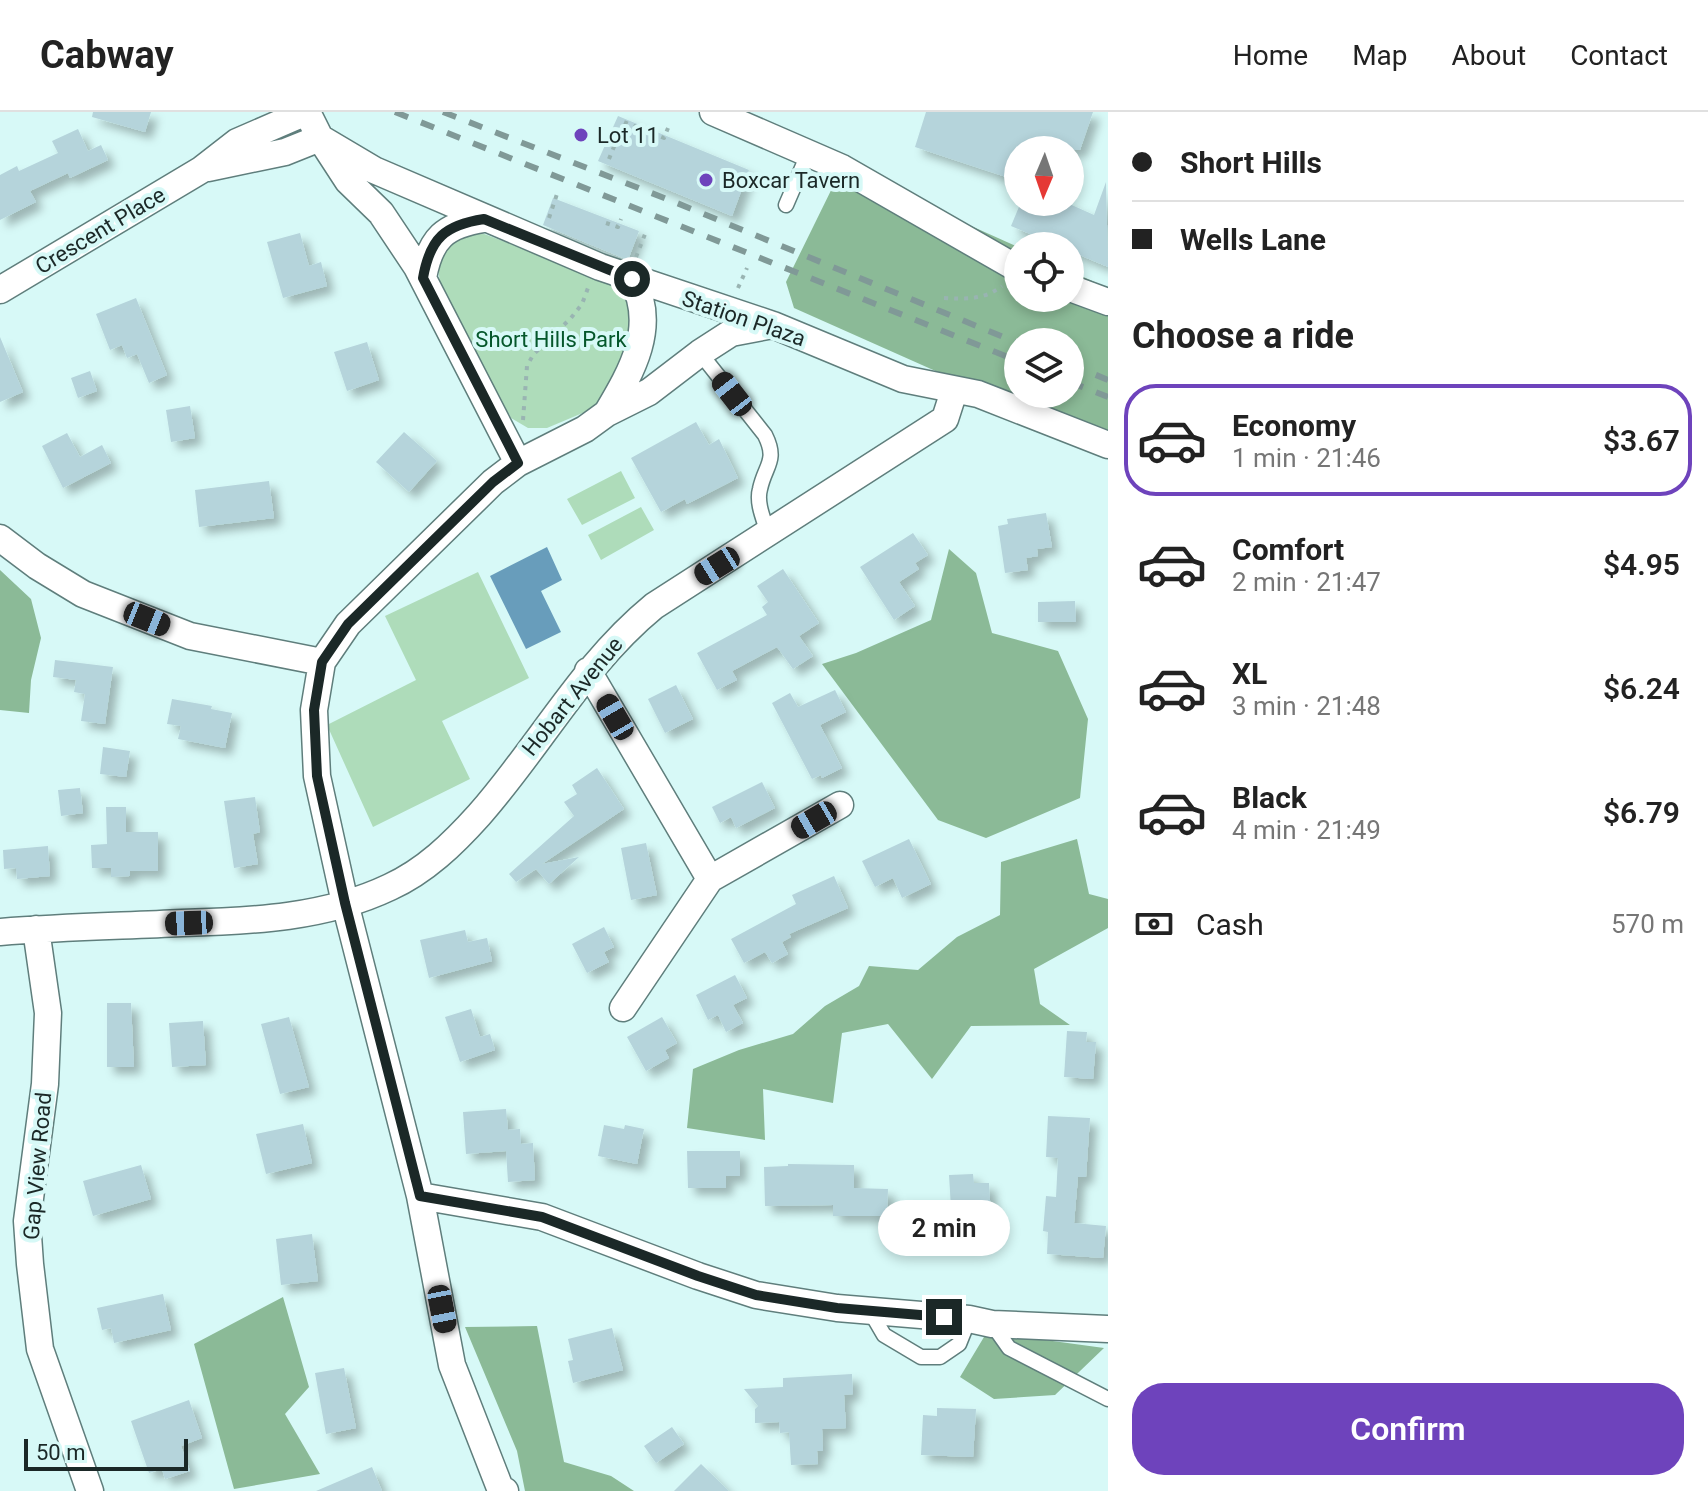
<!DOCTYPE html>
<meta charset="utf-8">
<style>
body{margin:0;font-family:Roboto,sans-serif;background:#f6f6f6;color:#222;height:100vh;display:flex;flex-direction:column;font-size:30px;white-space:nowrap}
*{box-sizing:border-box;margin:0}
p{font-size:26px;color:#767676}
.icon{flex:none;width:44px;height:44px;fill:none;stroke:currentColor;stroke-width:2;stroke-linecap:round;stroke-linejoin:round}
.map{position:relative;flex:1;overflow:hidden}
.drawer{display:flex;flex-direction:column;background:#fff;width:600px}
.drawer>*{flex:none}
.banner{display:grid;align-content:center;height:176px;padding:0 24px;background:#fff}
.needle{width:52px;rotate:182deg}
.buttons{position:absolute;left:1004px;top:24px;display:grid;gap:16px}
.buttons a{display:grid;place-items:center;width:80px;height:80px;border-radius:50%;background:#fff;box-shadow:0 4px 12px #0003;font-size:40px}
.scale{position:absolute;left:24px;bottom:20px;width:164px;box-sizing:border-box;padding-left:8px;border:4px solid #1b2827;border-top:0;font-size:22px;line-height:28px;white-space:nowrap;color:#1b2827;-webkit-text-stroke:6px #d7f9f7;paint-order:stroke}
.end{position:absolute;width:36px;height:36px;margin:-18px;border:10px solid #1b2827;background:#fff;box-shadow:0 0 0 4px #fff}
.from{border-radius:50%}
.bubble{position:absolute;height:56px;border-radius:28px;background:#fff;box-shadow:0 4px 12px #0003;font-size:26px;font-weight:600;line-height:56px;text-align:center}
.car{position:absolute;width:24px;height:48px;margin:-24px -12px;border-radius:10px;box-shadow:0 0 6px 2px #0007;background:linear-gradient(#222 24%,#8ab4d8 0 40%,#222 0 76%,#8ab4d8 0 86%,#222 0)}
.banner b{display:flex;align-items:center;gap:28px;height:76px;font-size:30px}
.banner b+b{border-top:2px solid #e0e0e0}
.banner i{width:20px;height:20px;background:#222}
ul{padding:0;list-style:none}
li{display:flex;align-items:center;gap:24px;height:112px;margin:0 16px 12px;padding:0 8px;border:4px solid transparent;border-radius:32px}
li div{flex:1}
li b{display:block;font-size:30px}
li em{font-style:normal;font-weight:600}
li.current{border-color:#6e43bc}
li>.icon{width:72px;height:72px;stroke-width:1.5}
h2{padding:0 24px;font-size:36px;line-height:96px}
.pay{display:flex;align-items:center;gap:20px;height:88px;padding:0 24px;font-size:30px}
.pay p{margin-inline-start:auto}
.button{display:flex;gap:16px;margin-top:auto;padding:16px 24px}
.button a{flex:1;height:92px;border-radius:32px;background:#6e43bc;color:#fff;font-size:32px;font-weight:600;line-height:92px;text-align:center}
header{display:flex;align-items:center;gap:48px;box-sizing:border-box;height:112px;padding:0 40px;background:#fff;border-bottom:2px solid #e0e0e0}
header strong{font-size:38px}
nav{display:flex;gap:44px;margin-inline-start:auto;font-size:28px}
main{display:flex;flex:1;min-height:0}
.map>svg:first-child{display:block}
.green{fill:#aedcba}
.forest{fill:#8bba97;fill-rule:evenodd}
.water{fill:#689dbb}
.building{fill:#b5d4db;filter:url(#shadow)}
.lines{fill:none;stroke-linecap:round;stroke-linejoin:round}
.service-casing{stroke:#5f7e7c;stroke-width:17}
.minor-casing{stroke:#5f7e7c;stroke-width:29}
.path{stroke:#99b4b2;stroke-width:4;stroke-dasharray:4 6;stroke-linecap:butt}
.service{stroke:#fff;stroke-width:14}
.minor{stroke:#fff;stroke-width:26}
.rail{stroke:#809997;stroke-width:6;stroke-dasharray:14 14;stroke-linecap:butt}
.route{stroke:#1b2827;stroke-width:10}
.poi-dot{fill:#6e43bc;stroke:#d7f9f7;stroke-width:3}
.labels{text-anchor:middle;stroke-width:8;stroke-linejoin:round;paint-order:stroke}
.poi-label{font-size:22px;fill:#1b2827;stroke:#d7f9f7;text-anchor:start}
.street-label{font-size:22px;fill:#1b2827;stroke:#d7f9f7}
.park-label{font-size:22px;fill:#05572b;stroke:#d7f9f7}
</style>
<header>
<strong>Cabway</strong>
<nav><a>Home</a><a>Map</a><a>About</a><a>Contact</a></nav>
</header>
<main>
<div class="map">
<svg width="1108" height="1379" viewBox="0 0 1108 1379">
<defs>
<filter id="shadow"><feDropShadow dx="7" dy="7" stdDeviation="4" flood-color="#0004"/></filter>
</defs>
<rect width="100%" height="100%" fill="#d7f9f7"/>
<!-- green -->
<path class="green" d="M479,120L613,171L627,189L634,210L628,232L608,278L595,293L585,300L547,316H528L511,306L441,180L438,155L448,135L464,123Z
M621,359L635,386L582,413L567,387Z
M641,395L654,418L601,448L588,423Z
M478,460L529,566L442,609L470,667L373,715L327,613L416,568L385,504Z"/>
<!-- forest -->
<path class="forest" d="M842,56L1018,135V186H1070V159L1108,176V336L794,196L786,170ZM1018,230H1070V282H1018Z
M949,437L976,461L992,521L1058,539L1088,607L1080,686L986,726L938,708L822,552L856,541L931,508Z
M0,458L31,487L41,526L31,568L29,601L0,598Z
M1077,727L1089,782L1108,787V816L1034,857L1040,892L1070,913L971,914L932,967L888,912L842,921L833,991L763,977L765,1028L687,1016L693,957L739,938L793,922L825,894L859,874L869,854L918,858L957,825L1000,803L1001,750Z
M283,1185L309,1275L285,1302L320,1362L234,1377L194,1232Z
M537,1214L564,1350L611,1364L634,1379H525L517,1339L465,1215Z
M987,1220L1104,1236L1055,1283L994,1287L960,1265Z"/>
<!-- water -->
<path class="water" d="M547,435L562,468L541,479L561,520L526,537L490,464Z"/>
<!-- building -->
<path class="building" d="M93,0H151L145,20L92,5Z
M926,0H1093L1080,38H1018V69L915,35Z
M618,4L749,58L732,104L598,49Z
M78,17L88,39L101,33L108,48L70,66L68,61L30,79L36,90L0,108V63L17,54L19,59L58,41L52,29Z
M1106,70L1108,155L1070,139V134H1059L1011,114L1021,90H1065L1094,103Z
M553,86L639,119L628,148L543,113Z
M300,121L309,154L321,150L327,174L283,186L267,130Z
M136,186L167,263L149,271L137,242L127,246L122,233L110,238L96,202Z
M0,225L23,280L0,290Z
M367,230L379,268L347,279L334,240Z
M90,259L97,279L78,286L71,266Z
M190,294L195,326L171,330L166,298Z
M696,310L709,333L719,327L738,366L687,392L685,387L661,400L631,346Z
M404,320L437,349L409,380L376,350Z
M67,321L80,345L102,333L111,351L63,376L42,334Z
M269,369L274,406L199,415L195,378Z
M1046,401L1052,435L1037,437L1038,444L1026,446L1028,458L1005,461L998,414L1008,412L1007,407Z
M913,421L928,443L915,451L919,457L899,470L915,494L894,508L860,455Z
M783,457L819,511L799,524L813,544L793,557L777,535L732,559L737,568L717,578L697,541L767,503L762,495L768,490L757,474Z
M1075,489L1076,510H1038V490Z
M55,548L113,555L105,612L81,609L85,582L74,580L76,568L53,565Z
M676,573L693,607L665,621L648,587Z
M835,578L846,600L820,613L842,656L822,666L821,663L812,667L772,591L790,581L798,595Z
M172,587L212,594L211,597L232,601L225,636L178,627L181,614L167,612Z
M103,635L130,639L126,665L100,662Z
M597,656L624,697L542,752L579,745L549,772L536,757L516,770L509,762L574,704L564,690L577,682L572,673Z
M762,670L775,696L736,716L731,705L720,711L712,695Z
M80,676L83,701L61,704L58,678Z
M255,685L260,720L253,722L258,752L234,756L224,689Z
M106,695H126V720H158V759H130V764L111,765V756H92L91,733L107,732Z
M909,727L931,772L902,786L893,766L875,775L862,749Z
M646,731L657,783L631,788L621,736Z
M48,734L50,764L17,767L16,756L4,757L3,738Z
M834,764L848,796L789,822L791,825L782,830L788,842L772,851L765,840L744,851L731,827L796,792L792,783Z
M604,815L614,835L604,840L609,850L587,861L572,832Z
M465,818L468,830L487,826L492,849L429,866L420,828Z
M735,863L747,886L733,893L743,911L726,920L718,903L708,908L696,883Z
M107,891H131L134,955H107Z
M471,897L480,925L490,922L495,938L460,950L445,905Z
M289,905L309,975L280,982L261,912Z
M662,905L677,931L665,938L669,946L646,959L627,925Z
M203,909L206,953L172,955L169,911Z
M1067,919L1087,920L1086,930H1096L1093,967L1064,965Z
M506,997L508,1018L520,1017L521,1032L533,1031L535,1068L508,1070L506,1039L466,1042L463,1000Z
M1048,1004L1090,1006L1086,1065H1078L1074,1111L1106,1114L1103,1146L1047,1142L1048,1120L1043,1119L1046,1084L1056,1085L1058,1046L1046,1045Z
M303,1012L312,1051L266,1062L256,1022Z
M604,1013L624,1017L625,1013L644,1017L637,1052L598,1044Z
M687,1039H740V1064H726V1076H688Z
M788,1052L854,1053V1076L888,1077L887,1104H833V1093L765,1094L764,1055L788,1054Z
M141,1053L151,1087L93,1104L83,1069Z
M973,1062L974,1071H989L992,1122L951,1124V1117L929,1118L928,1097L951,1096L949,1063Z
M312,1122L318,1169L281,1173L276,1127Z
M163,1182L171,1218L114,1231L111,1216L102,1218L97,1196Z
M612,1216L623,1258L573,1271L568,1249L573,1248L568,1227Z
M344,1256L356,1316L326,1322L315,1261Z
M852,1262L853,1282L844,1283L846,1316L822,1317L823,1339H817L818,1352L791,1353L789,1320L780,1321L779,1310L755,1311V1297L758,1294L744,1277L783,1275V1266Z
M189,1288L202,1326L181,1334L190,1359L165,1367L162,1357L149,1361L131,1309Z
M937,1296L976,1297L973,1345L921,1343L923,1303L937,1304Z
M672,1315L684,1332L656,1351L644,1334Z
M701,1352L729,1379H674Z
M372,1355L382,1379H316Z"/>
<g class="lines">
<!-- service casing -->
<g class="service-casing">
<path id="service" d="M786,93L808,42
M700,241L765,323C778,349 765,353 760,377C756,391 764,408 768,421
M870,1199L884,1223L921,1245H940L959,1232L969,1207
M992,1212L1009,1236L1108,1287"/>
</g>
<!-- minor casing -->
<g class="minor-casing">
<path id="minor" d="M307,0L320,26L348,69L381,101L417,155L518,351
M713,0L842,56L1018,157
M320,26L374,58L600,155L773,213L903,267L978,282L1108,333
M208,56L285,40L320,26
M423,166C430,126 445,113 484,107
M1070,176L1108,190
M0,178L201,58L237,30L306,0
M607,301C632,259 658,214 632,167
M0,426L37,454L83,482L190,524L322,550
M588,559L710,767
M36,817L48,901L45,972L27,1109L30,1152L40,1237L90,1379
M0,820C61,815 121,814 182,811C253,809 325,806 390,775C425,759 453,732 479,703C540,634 582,553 654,494L945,307L954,279
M623,896L710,767L840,693
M420,1084L542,1105L698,1164L756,1183L837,1196L969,1207L992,1212L1108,1217
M505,1379L500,1376L452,1253L420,1084L345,791L317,664L314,598L322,550L348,512L493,370L518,351L585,317L607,301L649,280L700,241L731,221L773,213"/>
</g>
<!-- path -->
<path class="path" d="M609,47L624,10L664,26L668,16
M549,106L557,82
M606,111L618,115L621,107
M636,145L647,117
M738,176L747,156
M944,186C966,187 984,188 1002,174
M523,308L527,254L533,243L571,206L582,192L588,176"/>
<!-- service -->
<use href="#service" class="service"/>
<!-- minor -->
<use href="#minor" class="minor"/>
<!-- rail -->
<path class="rail" d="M395,0L1018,249
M443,0L672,89L1018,231
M1070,252L1108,268
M1070,270L1108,285"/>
</g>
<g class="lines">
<!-- route -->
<path class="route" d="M632,167L484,107C445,113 430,126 423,166L518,351L493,370L348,512L322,550L314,598L317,664L345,791L420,1084L542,1105L698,1164L756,1183L837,1196L944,1205"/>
</g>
<!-- markers -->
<g class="poi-dot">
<circle cx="581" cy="23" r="8"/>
<circle cx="706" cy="68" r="8"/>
</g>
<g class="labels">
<!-- poi labels -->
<g class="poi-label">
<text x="597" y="31">Lot 11</text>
<text x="722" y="76">Boxcar Tavern</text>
</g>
<!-- street labels -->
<g class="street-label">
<text transform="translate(100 118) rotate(-31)" y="8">Crescent Place</text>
<text transform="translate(744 206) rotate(19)" y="8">Station Plaza</text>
<text transform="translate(572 584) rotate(-51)" y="8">Hobart Avenue</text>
<text transform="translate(37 1054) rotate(-85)" y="8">Gap View Road</text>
</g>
<!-- park labels -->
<g class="park-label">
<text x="551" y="235">Short Hills Park</text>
</g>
</g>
</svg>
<div class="buttons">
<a><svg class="needle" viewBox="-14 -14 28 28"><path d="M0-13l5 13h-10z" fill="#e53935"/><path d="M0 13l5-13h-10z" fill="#767676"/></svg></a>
<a><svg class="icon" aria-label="locate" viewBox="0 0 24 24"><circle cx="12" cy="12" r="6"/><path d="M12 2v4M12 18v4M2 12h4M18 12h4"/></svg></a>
<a><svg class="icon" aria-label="layers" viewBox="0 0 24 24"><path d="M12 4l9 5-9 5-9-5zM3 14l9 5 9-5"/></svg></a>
</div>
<div class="scale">50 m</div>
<i class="end from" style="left:632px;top:167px"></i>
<i class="end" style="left:944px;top:1205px"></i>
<div class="bubble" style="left:878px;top:1088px;width:132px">2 min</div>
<i class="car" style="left:732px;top:282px;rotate:322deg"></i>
<i class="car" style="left:717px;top:454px;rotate:238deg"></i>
<i class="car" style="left:147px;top:507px;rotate:112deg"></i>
<i class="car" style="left:615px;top:605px;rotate:330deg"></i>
<i class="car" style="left:814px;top:708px;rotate:240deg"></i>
<i class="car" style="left:189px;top:811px;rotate:268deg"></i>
<i class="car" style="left:442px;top:1197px;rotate:169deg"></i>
</div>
<section class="drawer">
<div class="banner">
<b><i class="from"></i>Short Hills</b>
<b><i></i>Wells Lane</b>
</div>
<h2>Choose a ride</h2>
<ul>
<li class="current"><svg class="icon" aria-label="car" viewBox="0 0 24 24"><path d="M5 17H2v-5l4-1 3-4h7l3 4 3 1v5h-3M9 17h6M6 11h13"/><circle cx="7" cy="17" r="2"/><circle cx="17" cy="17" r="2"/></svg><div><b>Economy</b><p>1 min · 21:46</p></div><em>$3.67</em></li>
<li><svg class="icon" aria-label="car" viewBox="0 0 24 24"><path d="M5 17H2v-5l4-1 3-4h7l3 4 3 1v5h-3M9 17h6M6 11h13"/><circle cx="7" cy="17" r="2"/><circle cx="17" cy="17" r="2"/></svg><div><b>Comfort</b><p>2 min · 21:47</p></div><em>$4.95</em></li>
<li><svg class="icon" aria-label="car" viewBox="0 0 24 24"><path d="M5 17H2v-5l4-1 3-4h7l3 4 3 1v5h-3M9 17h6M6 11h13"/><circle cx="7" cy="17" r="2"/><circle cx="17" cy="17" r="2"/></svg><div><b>XL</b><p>3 min · 21:48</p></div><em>$6.24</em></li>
<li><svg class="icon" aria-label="car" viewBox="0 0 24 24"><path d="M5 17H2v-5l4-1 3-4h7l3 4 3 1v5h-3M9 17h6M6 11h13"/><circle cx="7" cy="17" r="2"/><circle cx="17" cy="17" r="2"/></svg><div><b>Black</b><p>4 min · 21:49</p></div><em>$6.79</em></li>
</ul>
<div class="pay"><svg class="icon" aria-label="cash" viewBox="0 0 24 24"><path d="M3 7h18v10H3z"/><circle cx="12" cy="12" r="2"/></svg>Cash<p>570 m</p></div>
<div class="button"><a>Confirm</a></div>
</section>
</main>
